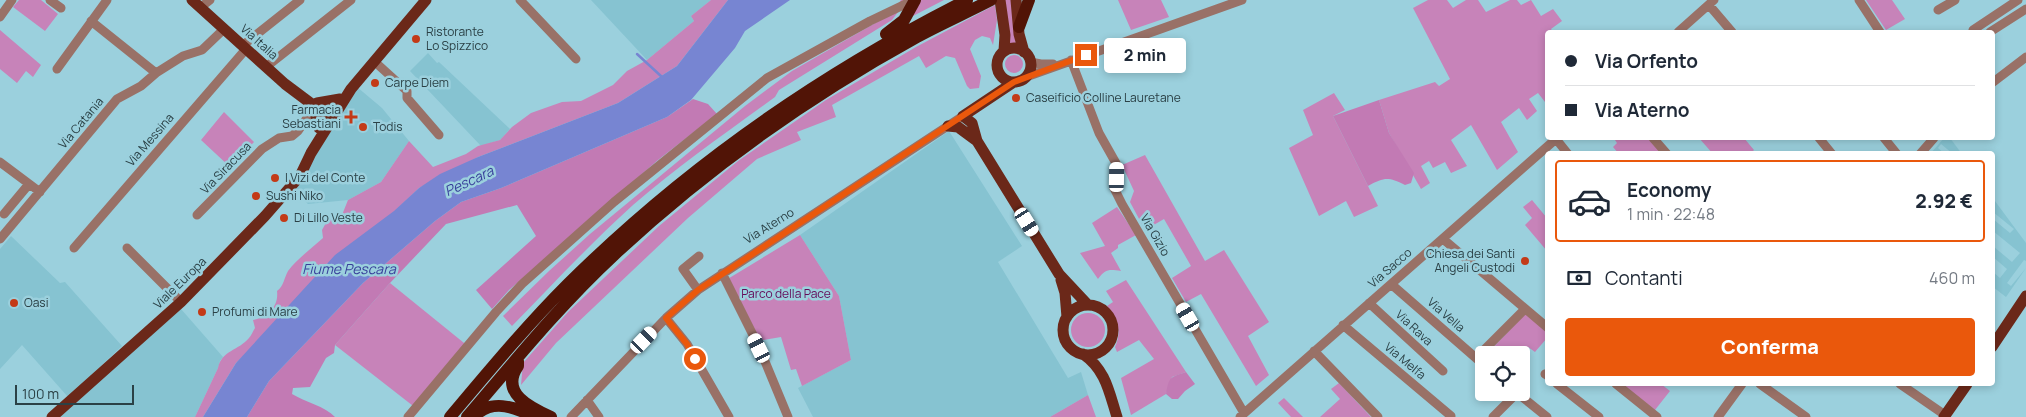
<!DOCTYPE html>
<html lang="it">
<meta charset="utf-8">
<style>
body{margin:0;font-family:Manrope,sans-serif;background:#f2f2f3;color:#1f2937;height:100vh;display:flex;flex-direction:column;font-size:19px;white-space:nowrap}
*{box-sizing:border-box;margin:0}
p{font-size:16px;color:#747a83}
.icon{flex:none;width:28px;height:28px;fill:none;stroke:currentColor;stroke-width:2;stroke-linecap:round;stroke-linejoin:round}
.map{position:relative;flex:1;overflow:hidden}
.sheet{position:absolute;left:1545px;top:151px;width:450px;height:235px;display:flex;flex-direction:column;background:#fff;border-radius:5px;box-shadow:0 2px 8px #0003}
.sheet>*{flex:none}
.guide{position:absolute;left:1545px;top:30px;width:450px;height:110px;border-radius:5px;box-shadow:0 2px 8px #0003;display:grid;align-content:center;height:110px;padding:0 20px;background:#fff}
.controls{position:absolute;left:1475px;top:346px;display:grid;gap:10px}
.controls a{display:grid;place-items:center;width:55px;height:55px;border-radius:5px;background:#fff;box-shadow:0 2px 8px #0003;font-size:25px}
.scale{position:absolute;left:15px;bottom:12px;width:119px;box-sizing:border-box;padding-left:5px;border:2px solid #2b4146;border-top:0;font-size:14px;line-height:18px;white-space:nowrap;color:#2b4146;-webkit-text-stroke:4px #9bd0dd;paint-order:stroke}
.end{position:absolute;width:22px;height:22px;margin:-11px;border:6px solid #ea580c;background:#fff;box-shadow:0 0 0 2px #fff}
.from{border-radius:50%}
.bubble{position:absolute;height:35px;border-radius:5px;background:#fff;box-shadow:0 2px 8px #0003;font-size:16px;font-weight:800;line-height:35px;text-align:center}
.car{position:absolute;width:15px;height:30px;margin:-15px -8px;border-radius:6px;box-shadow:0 0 4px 1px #0007;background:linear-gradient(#fff 24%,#345 0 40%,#fff 0 76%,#345 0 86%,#fff 0)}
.guide b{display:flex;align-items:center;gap:18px;height:48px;font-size:19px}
.guide b+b{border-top:1px solid #e0e1e3}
.guide i{width:12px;height:12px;background:#1f2937}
ul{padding:9px 0 0;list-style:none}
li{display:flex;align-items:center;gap:15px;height:82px;margin:0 10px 8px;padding:0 10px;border:2px solid #e0e1e3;border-radius:5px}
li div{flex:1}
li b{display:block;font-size:19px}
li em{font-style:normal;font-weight:800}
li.on{border-color:#ea580c}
li>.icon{width:45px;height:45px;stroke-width:1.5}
.pay{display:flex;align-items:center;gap:12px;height:55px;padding:0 20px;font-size:19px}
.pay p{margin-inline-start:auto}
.cta{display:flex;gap:10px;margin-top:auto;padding:10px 20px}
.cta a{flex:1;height:58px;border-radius:5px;background:#ea580c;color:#fff;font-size:20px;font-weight:800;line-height:58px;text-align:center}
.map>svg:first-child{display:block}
.built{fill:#86c3d1}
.green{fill:#c783b9}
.forest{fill:#c27ab4}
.water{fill:#7785d2}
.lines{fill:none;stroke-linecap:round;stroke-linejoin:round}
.stream{stroke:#7785d2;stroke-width:2.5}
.minor{stroke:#997167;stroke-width:9}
.major{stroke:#6b2819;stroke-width:11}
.highway{stroke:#511406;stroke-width:12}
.route{stroke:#ea580c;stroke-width:6}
.poi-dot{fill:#c33a17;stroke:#9bd0dd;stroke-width:2}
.labels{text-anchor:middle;stroke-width:5;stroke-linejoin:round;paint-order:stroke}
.poi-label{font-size:12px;fill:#2b4146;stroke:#9bd0dd;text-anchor:start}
.street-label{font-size:12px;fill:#2b4146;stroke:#9bd0dd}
.park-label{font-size:12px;fill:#640b59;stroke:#9bd0dd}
.water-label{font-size:14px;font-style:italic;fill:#383f9a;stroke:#9bd0dd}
</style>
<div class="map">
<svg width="2026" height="417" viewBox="0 0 2026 417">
<rect width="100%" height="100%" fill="#9bd0dd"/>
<!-- built -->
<path class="built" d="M591,0H711L691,16L694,21L647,60Z
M428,53L437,63L439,62L510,129L500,140L481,146L410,71Z
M357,87L382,108L409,141L381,182L348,200L308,204L294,191Z
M949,131L1022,246L998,262L1068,378L1081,372L1088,395L1050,417H813L798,388L851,360L839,296L800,235Z
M1944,138H1950L1962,154H1953L1941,144L1938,148L1945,154H1930Z
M1992,197L2026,243V261L2024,260L2007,283L2011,286L2026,268L2006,297L1993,287V272L2000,278L2007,269L1993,257V246L2012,262L2020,253L1993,231V219L2010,233L2014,229L1993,212Z
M11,236L60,283L65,282L122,346L68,397L22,345L0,369V249Z
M181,309L223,357L220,361L218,368L195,417H59Z"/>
<!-- green -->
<path class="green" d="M19,0H41L58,14L45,31L13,7Z
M711,0H728L677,66L618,103L478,157L419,188L236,363L203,417H195L218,368C222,350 238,351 249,338C251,336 253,331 255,328L253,320C267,317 279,307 277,291C284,286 284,278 288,271C298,258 311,249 323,238L322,230L327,221L336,217L340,220L348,200L381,182L409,141L433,167L466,154L478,146L500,140L512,127L531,113L562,102L581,101L613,85L627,71L647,60L694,21L691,16Z
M901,0H907L892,20L779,90L775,97C727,132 678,166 633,205C591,243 552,285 512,326L503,316L549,271L590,234L745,106L792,71L891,14Z
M919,0H944L911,17Z
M1005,0H1011L1016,45L1008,46Z
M1118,0H1161L1169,17L1131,30Z
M1428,0H1447L1453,8L1466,0H1478L1486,12L1510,0H1517L1521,5L1531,0L1541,16L1553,9L1562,21L1551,29L1553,32H1548L1547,100L1545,102L1538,93L1529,99L1537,111L1527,120L1519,108L1501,122L1518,152L1497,170L1471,125L1451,140L1467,166L1451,173L1445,162L1433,168L1429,161L1421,166L1430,183L1421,189L1389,133L1379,100L1435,82L1439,86L1450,79L1413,8Z
M1866,0H1892L1905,19L1886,30Z
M995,5L997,20L993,45L990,38L982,36L975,40L970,49L981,76L979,88L970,89L967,86L955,58L946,56L926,68L919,56L832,105L836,117L797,132L801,140L757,159L688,218L556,343L521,385L523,363L568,312L659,226L738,161L826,100L916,47Z
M0,30L41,65L33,77L26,71L17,83L0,69Z
M1005 64a9 9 0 1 1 18 0a9 9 0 1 1-18 0Z
M1334,93L1345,110L1333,116L1378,206L1354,217L1346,201L1319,216L1289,148L1313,135L1303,110Z
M224,112L254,142L230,167L201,140Z
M1617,138H1650L1664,154H1619L1613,147L1617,143L1615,140Z
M1699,138H1744L1754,150L1750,154H1713Z
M1145,155L1205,261L1224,250L1269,322L1248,336L1269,375L1256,386L1201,294L1186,302L1172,278L1191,266L1164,219L1145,230L1130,202L1134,191L1122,165Z
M1532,200L1547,218V251L1525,225L1532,218L1523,207Z
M1117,207L1136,235L1118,245V248L1111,253L1121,271C1109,269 1105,269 1098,279L1080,253L1105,246L1092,223Z
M800,235L839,296L851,360L802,386L796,369L791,370L781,337L758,341L726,280Z
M1126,280L1186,372L1172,377L1166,394L1131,415L1121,378L1154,359L1139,340L1117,352L1115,347C1122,332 1118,318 1107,306L1113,302L1106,291Z
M390,283L469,347L417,409L335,345Z
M1526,313L1547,332V338L1535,352L1528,347L1520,355H1486Z
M1071 330a17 17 0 1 1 34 0a17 17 0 1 1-34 0Z
M1339,383L1371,417H1320L1340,399L1331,389Z
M1621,384H1661L1670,391L1655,410Z
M1088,395L1096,417H1050Z
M1284,398L1303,417H1291L1278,403Z"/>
<!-- forest -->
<path class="forest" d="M693,99L708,104L717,114L658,160L509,290L492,309L476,290L536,236L517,205L446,224L390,283L335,345L334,353L326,358L310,387L293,388L292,394C305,402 325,406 335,417H247L269,381L363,283L435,221L461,202L501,188L667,117Z
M1379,100L1389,133L1414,173L1411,183L1405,185C1388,177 1385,177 1368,186L1333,116Z
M1186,372L1195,384L1185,391L1178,399H1172L1166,394C1169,377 1170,377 1186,372Z"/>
<!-- water -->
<path class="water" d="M728,0H790L745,31L735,48L691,100L667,117L501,188L461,202L435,221L363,283L269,381L247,417H203L236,363L335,255L394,211L419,188L440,174L478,157L618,103L677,66Z"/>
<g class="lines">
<!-- stream -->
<path class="stream" d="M637,54L662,77"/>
<!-- minor -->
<path class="minor" d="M50,0L61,8
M520,0L576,59
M1859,0L1880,32
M1709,5L1732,32
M201,7L210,0
M1938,10L1955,0
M0,17L12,0
M91,21L156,73
M1973,30L2018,0
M1678,32L1714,0
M1990,32L2026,9
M242,46L300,0
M1071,60L1099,133L1117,165L1114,188L1122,204L1244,413
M375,62L407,91V98L439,135
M1030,62L1041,64H1053
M266,67L351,0
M57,69L107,0
M1026,77L1242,0
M1992,83L2026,57
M1653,138L1667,154
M1819,138L1832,154
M1884,138L1897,154
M1556,139L1568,154
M1920,154L1934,138
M0,162L40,192
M4,214L29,184
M197,215L262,149L279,138L292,136L298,131L309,115L310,102
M0,239L117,99L141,86L156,73L183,56L202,50L224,29
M1443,239L1548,328
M74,248L246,49
M127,248L181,302
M722,273L759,347L788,417
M1391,284L1484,365
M698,290L683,269L699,256
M1369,303L1443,371
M666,318L687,344L729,417
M1343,325L1451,416
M1314,351L1378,417
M1476,358L1525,309
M1545,374L1548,376
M1557,384L1599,417
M1616,384L1657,417
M1760,384L1806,417
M1900,384L1945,415
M1516,392L1547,417
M587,400L599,417
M408,417L496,312L522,284L614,202L767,78L870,21L914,0
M571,417L666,318L698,290L963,116
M1240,417L1557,138
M1493,417L1517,393
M1718,417L1742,384"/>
<!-- major -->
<path class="major" d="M192,0L285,84L321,111L328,114L341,105L351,89L426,0
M1000,0L1005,35L1004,51
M1016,0L1019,34L1024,52
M997 65a17 17 0 1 1 34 0a17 17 0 1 1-34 0Z
M317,103L340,99
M313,105L319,128
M963,116L972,123L977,141L1059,274L1088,305
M963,116L1014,82
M948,126L958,127L977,141
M1061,280L1065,293L1067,317
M1063 330a25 25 0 1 1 50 0a25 25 0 1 1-50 0Z
M1992,347L2026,296
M1083,354C1106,370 1109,392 1117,417
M52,417L181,302L265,216L300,176L311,153L341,105
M1944,417L1967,384"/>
<!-- highway -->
<path class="highway" d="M1019,27L1029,0
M886,34L904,20L915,0
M518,361V366C499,393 531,408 551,417
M450,417C488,372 526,326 568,284C685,168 820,74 967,0
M467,417C514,362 561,304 614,255C705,170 808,97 917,37C941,24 966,13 991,0
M474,417C490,399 514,406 533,417"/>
</g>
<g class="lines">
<!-- route -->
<path class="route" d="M695,359L687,344L666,318L698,290L1014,82L1086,55"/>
</g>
<!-- markers -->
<g class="poi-dot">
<circle cx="416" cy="39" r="5"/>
<circle cx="375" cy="83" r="5"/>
<circle cx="1016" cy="98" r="5"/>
<path d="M348.5 109.5h5v5h5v5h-5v5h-5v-5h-5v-5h5z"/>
<circle cx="363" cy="127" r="5"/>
<circle cx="275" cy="178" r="5"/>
<circle cx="256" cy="196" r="5"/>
<circle cx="284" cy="218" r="5"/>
<circle cx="1525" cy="261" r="5"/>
<circle cx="14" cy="303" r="5"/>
<circle cx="202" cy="312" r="5"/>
</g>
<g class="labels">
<!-- poi labels -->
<g class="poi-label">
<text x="426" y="36">Ristorante<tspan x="426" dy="14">Lo Spizzico</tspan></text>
<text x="385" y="87">Carpe Diem</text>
<text x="1026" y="102">Caseificio Colline Lauretane</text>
<text x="341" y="114" text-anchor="end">Farmacia<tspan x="341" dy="14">Sebastiani</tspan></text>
<text x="373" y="131">Todis</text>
<text x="285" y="182">I Vizi del Conte</text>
<text x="266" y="200">Sushi Niko</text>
<text x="294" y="222">Di Lillo Veste</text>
<text x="1515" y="258" text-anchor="end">Chiesa dei Santi<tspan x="1515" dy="14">Angeli Custodi</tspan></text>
<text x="24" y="307">Oasi</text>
<text x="212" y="316">Profumi di Mare</text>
</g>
<!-- street labels -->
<g class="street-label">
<text transform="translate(259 42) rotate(42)" y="4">Via Italia</text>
<text transform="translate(81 123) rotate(-50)" y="4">Via Catania</text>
<text transform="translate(150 140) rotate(-49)" y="4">Via Messina</text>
<text transform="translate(226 168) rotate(-46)" y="4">Via Siracusa</text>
<text transform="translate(769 226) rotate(-32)" y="4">Via Aterno</text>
<text transform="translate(1155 235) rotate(60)" y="4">Via Gizio</text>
<text transform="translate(1390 268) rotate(-41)" y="4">Via Sacco</text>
<text transform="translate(180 283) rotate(-44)" y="4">Viale Europa</text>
<text transform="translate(1446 315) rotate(41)" y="4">Via Vella</text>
<text transform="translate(1414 328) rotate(43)" y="4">Via Rava</text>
<text transform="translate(1405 361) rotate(40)" y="4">Via Melfa</text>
</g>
<!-- park labels -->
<g class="park-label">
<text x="786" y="298">Parco della Pace</text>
</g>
<!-- water labels -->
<g class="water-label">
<text transform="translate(469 181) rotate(-25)" y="5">Pescara</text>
<text x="349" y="274">Fiume Pescara</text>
</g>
</g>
</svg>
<div class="controls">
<a><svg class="icon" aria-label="locate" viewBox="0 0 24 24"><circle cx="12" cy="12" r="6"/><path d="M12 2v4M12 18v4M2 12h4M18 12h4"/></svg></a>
</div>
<div class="scale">100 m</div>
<i class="end from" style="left:695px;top:359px"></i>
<i class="end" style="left:1086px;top:55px"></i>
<div class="bubble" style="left:1104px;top:38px;width:82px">2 min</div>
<i class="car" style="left:1117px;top:177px;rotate:1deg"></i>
<i class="car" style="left:1027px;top:222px;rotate:148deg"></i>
<i class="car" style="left:1188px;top:317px;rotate:330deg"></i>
<i class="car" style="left:644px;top:340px;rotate:44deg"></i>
<i class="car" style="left:759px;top:348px;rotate:334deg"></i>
<div class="guide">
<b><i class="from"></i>Via Orfento</b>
<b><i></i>Via Aterno</b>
</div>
<section class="sheet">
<ul>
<li class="on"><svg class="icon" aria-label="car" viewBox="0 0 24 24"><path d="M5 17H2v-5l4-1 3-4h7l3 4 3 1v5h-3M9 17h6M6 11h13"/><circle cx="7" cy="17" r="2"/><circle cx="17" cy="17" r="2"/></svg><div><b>Economy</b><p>1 min · 22:48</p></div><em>2.92 €</em></li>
</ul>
<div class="pay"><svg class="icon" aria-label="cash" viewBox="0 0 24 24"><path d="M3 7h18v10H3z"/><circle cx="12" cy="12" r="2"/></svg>Contanti<p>460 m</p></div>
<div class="cta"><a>Conferma</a></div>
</section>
</div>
